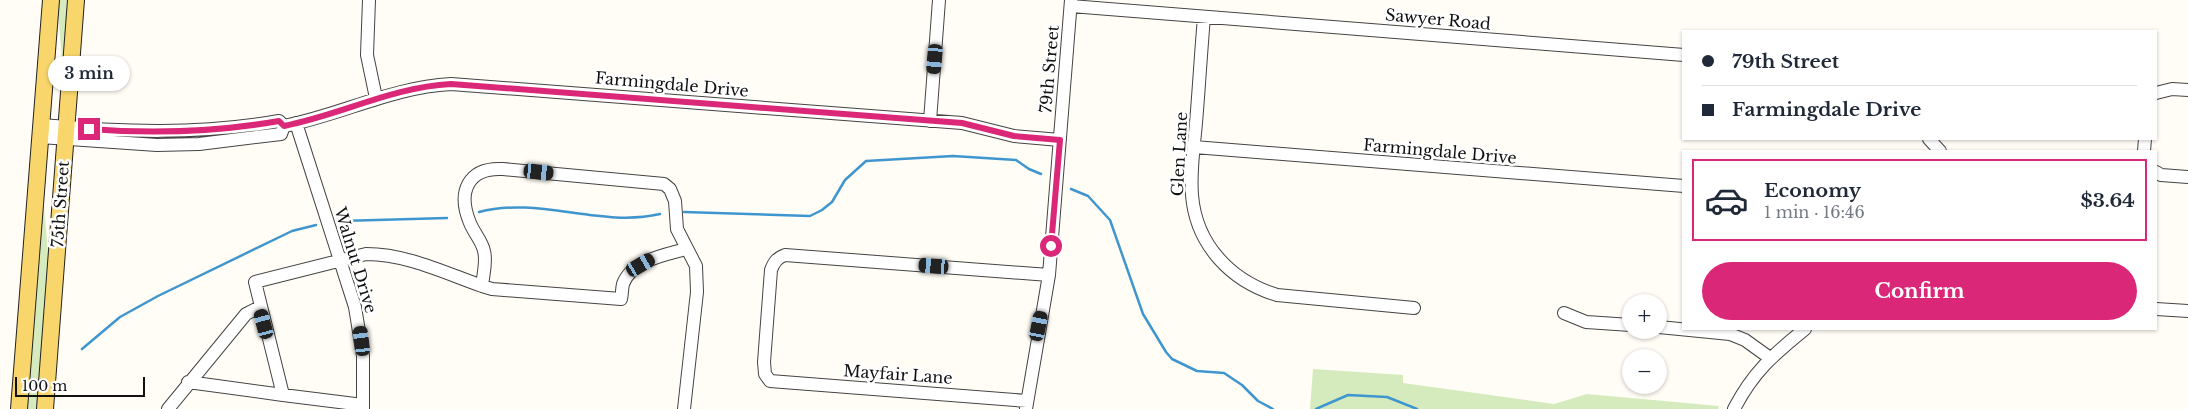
<!DOCTYPE html>
<meta charset="utf-8">
<style>
body{margin:0;font-family:"Libre Baskerville",serif;background:#f2f2f3;color:#1f2937;height:100vh;display:flex;flex-direction:column;font-size:19px;white-space:nowrap}
*{box-sizing:border-box;margin:0}
p{font-size:16px;color:#747a83}
.icon{flex:none;width:28px;height:28px;fill:none;stroke:currentColor;stroke-width:2;stroke-linecap:round;stroke-linejoin:round}
.map{position:relative;flex:1;overflow:hidden}
.sheet{position:absolute;left:1682px;top:150px;width:475px;height:180px;display:flex;flex-direction:column;background:#fff;border-radius:0px;box-shadow:0 1px 4px #0004}
.sheet>*{flex:none}
.guide{position:absolute;left:1682px;top:30px;width:475px;height:110px;border-radius:0px;box-shadow:0 1px 4px #0004;display:grid;align-content:center;height:110px;padding:0 20px;background:#fff}
.fabs{position:absolute;left:1622px;top:294px;display:grid;gap:10px}
.fabs a{display:grid;place-items:center;width:45px;height:45px;border-radius:50%;background:#fff;box-shadow:0 1px 4px #0004;font-size:25px}
.scale{position:absolute;left:15px;bottom:12px;width:130px;box-sizing:border-box;padding-left:5px;border:2px solid #111;border-top:0;font-size:14px;line-height:18px;white-space:nowrap;color:#111;-webkit-text-stroke:4px #fff;paint-order:stroke}
.end{position:absolute;width:22px;height:22px;margin:-11px;border:6px solid #db2777;background:#fff;box-shadow:0 0 0 2px #fff}
.from{border-radius:50%}
.bubble{position:absolute;height:35px;border-radius:18px;background:#fff;box-shadow:0 1px 4px #0004;font-size:16px;font-weight:800;line-height:35px;text-align:center}
.car{position:absolute;width:15px;height:30px;margin:-15px -8px;border-radius:6px;box-shadow:0 0 4px 1px #0007;background:linear-gradient(#222 24%,#8ab4d8 0 40%,#222 0 76%,#8ab4d8 0 86%,#222 0)}
.guide b{display:flex;align-items:center;gap:18px;height:48px;font-size:19px}
.guide b+b{border-top:1px solid #e0e1e3}
.guide i{width:12px;height:12px;background:#1f2937}
ul{padding:9px 0 0;list-style:none}
li{display:flex;align-items:center;gap:15px;height:82px;margin:0 10px 8px;padding:0 10px;border:2px solid #e0e1e3;border-radius:0px}
li div{flex:1}
li b{display:block;font-size:19px}
li em{font-style:normal;font-weight:800}
li.on{border-color:#db2777}
li>.icon{width:45px;height:45px;stroke-width:1.5}
.primary-button{display:flex;gap:10px;margin-top:auto;padding:10px 20px}
.primary-button a{flex:1;height:58px;border-radius:30px;background:#db2777;color:#fff;font-size:20px;font-weight:800;line-height:58px;text-align:center}
.map>svg:first-child{display:block}
.green{fill:#d5ebbd}
.lines{fill:none;stroke-linecap:round;stroke-linejoin:round}
.stream{stroke:#3f96cf;stroke-width:2.5}
.minor-casing{stroke:#444;stroke-width:14}
.major-casing{stroke:#222;stroke-width:18}
.minor{stroke:#fff;stroke-width:12}
.major{stroke:#f9d66b;stroke-width:16}
.route{stroke:#db2777;stroke-width:6}
.labels{text-anchor:middle;stroke-width:5;stroke-linejoin:round;paint-order:stroke}
.street-label{font-size:16px;fill:#111;stroke:#fff}
</style>
<div class="map">
<svg width="2188" height="409" viewBox="0 0 2188 409">
<rect width="100%" height="100%" fill="#fffdf5"/>
<!-- green -->
<path class="green" d="M57,0H71L63,72Z
M43,195L50,275L39,409H28V367Z
M1313,369L1403,375V383L1554,404L1587,394L1719,406L1718,409H1310Z"/>
<g class="lines">
<!-- stream -->
<path class="stream" d="M1071,189L1088,196L1110,220L1143,314L1166,352L1172,359L1197,371L1224,373L1242,385L1258,401L1273,409
M479,212C539,196 600,228 660,214
M684,212L810,216L822,210L832,202L845,180L866,161L953,156L1016,160L1029,169L1041,174
M341,221L447,218
M82,349L120,317L158,296L292,231L316,225
M1316,409L1348,395L1387,397L1417,409"/>
<!-- minor casing -->
<g class="minor-casing">
<path id="minor" d="M369,0L367,55L376,98
M1071,6L1684,55
M1204,17C1201,52 1199,87 1196,123C1194,146 1190,171 1192,195C1196,245 1231,281 1277,295L1414,308
M2156,93L2172,89L2188,90
M930,121L939,0
M296,123L355,307L363,356V409
M41,125C121,132 199,135 279,121L284,126C341,115 392,87 451,84L962,123L1014,136L1060,140
M40,137L157,145L199,144L281,134L284,126
M1929,139L1940,151
M1194,147L1684,186
M2144,151L2145,139
M2156,172L2161,175L2188,177
M482,286L492,289L621,299C622,295 622,288 623,284C632,260 665,255 686,249
M2156,309L2188,311
M1564,313L1586,322L1631,325
M1659,327L1730,334L1745,340L1770,358
M188,382L283,395L255,282L366,254C407,254 445,273 482,286C483,275 487,262 484,251C482,241 474,233 470,223C457,192 468,167 503,169L664,184L670,189L675,201L677,229L696,266L697,292L684,409
M283,395L363,405
M1027,401L770,381L765,374L764,362L771,270C774,262 777,258 785,255L1049,275
M168,409L246,314L260,307
M1026,409L1049,275L1071,0
M1734,409C1753,372 1774,354 1805,329"/>
</g>
<!-- major casing -->
<g class="major-casing">
<path id="major" d="M19,409L51,0
M45,409L76,0"/>
</g>
<!-- minor -->
<use href="#minor" class="minor"/>
<!-- major -->
<use href="#major" class="major"/>
</g>
<g class="lines">
<!-- route -->
<path class="route" d="M89,129C153,134 216,132 279,121L284,126C341,115 392,87 451,84L962,123L1014,136L1060,140L1051,246"/>
</g>
<g class="labels">
<!-- street labels -->
<g class="street-label">
<text transform="translate(1438 19) rotate(5)" y="6">Sawyer Road</text>
<text transform="translate(1049 69) rotate(-85)" y="6">79th Street</text>
<text transform="translate(672 84) rotate(5)" y="6">Farmingdale Drive</text>
<text transform="translate(1440 151) rotate(5)" y="6">Farmingdale Drive</text>
<text transform="translate(1179 154) rotate(-87)" y="6">Glen Lane</text>
<text transform="translate(60 204) rotate(-86)" y="6">75th Street</text>
<text transform="translate(356 260) rotate(73)" y="6">Walnut Drive</text>
<text transform="translate(898 374) rotate(4)" y="6">Mayfair Lane</text>
</g>
</g>
</svg>
<div class="fabs">
<a>+</a>
<a>−</a>
</div>
<div class="scale">100 m</div>
<i class="end from" style="left:1051px;top:246px"></i>
<i class="end" style="left:89px;top:129px"></i>
<div class="bubble" style="left:48px;top:56px;width:82px">3 min</div>
<i class="car" style="left:935px;top:59px;rotate:185deg"></i>
<i class="car" style="left:539px;top:172px;rotate:96deg"></i>
<i class="car" style="left:641px;top:265px;rotate:60deg"></i>
<i class="car" style="left:934px;top:266px;rotate:274deg"></i>
<i class="car" style="left:264px;top:324px;rotate:345deg"></i>
<i class="car" style="left:1039px;top:326px;rotate:11deg"></i>
<i class="car" style="left:362px;top:341px;rotate:353deg"></i>
<div class="guide">
<b><i class="from"></i>79th Street</b>
<b><i></i>Farmingdale Drive</b>
</div>
<section class="sheet">
<ul>
<li class="on"><svg class="icon" aria-label="car" viewBox="0 0 24 24"><path d="M5 17H2v-5l4-1 3-4h7l3 4 3 1v5h-3M9 17h6M6 11h13"/><circle cx="7" cy="17" r="2"/><circle cx="17" cy="17" r="2"/></svg><div><b>Economy</b><p>1 min · 16:46</p></div><em>$3.64</em></li>
</ul>
<div class="primary-button"><a>Confirm</a></div>
</section>
</div>
